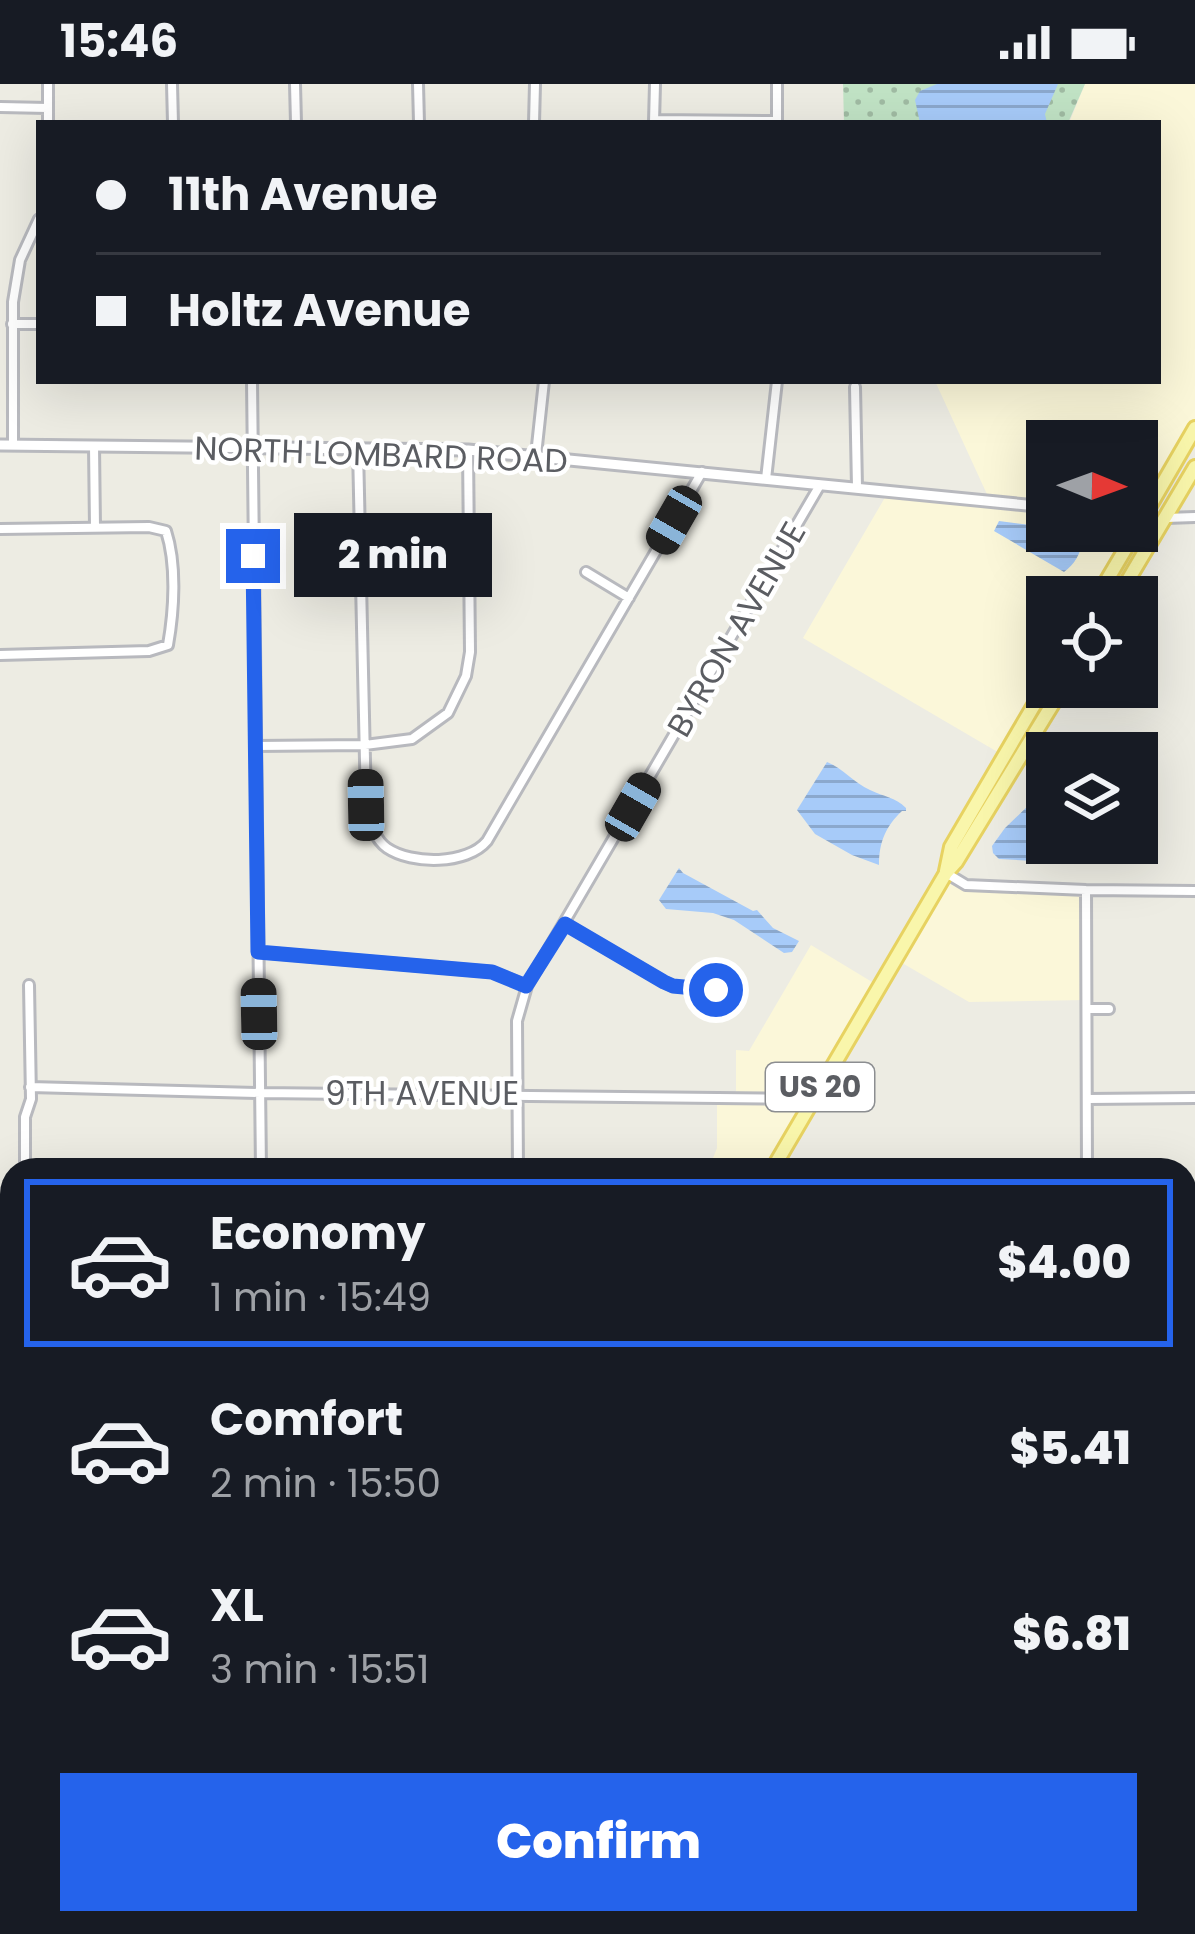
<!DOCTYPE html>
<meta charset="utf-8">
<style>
body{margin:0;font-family:Poppins,sans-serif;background:#242831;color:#f1f3f6;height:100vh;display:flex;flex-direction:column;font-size:45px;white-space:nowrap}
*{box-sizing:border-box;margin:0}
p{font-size:39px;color:#9ea1a6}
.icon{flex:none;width:66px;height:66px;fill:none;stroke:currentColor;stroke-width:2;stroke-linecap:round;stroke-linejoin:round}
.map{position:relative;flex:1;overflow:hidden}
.details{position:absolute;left:0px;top:1074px;width:1197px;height:777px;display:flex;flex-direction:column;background:#171b24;border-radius:36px 36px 0 0;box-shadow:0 12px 48px #0002}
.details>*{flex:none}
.top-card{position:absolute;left:36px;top:36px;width:1125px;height:264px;border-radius:0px;box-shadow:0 12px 48px #0002;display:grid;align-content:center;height:264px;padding:0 60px;background:#171b24}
.needle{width:78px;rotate:91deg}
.buttons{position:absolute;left:1026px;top:336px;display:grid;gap:24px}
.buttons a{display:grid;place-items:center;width:132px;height:132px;border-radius:0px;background:#171b24;box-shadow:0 12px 48px #0002;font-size:60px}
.end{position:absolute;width:54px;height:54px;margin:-27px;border:15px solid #2563eb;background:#fff;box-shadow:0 0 0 6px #fff}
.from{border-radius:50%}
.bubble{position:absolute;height:84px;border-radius:0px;background:#171b24;box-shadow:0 12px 48px #0002;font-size:39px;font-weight:800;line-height:84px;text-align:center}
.car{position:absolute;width:36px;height:72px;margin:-36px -18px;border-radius:15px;box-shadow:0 0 9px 3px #0007;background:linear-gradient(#222 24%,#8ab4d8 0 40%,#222 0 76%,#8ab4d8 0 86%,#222 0)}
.top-card b{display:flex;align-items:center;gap:42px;height:114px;font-size:45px}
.top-card b+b{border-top:3px solid #363941}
.top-card i{width:30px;height:30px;background:#f1f3f6}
ul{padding:21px 0 0;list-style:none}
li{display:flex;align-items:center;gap:36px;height:168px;margin:0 24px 18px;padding:0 36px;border:6px solid transparent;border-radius:0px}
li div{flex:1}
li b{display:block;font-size:45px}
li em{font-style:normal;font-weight:800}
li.active{border-color:#2563eb}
li>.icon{width:108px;height:108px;stroke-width:1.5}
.action{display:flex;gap:24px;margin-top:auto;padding:24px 60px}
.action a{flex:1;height:138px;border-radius:0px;background:#2563eb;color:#fff;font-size:48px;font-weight:800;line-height:138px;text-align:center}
.status{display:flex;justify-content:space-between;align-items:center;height:84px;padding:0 60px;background:#171b24;direction:ltr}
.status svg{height:33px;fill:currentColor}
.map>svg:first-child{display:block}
.commercial{fill:#fbf7d9}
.park{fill:url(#park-dots)}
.water{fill:url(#water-rules)}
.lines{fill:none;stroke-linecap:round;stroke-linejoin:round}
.minor-casing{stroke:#b8b9be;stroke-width:14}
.tertiary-casing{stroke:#b8b9be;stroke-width:15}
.primary-casing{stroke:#e7d261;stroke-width:18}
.minor{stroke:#fff;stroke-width:8}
.tertiary{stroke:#fff;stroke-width:9}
.primary{stroke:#f9f6ab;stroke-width:12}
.route{stroke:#2563eb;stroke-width:15}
.labels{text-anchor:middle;stroke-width:9;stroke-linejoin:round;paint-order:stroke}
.shield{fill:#fff;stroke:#8c8e91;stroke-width:3}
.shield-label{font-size:30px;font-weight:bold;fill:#5b5d62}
.street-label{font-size:33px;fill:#5b5d62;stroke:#fff}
</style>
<div class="status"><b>15:46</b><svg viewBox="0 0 49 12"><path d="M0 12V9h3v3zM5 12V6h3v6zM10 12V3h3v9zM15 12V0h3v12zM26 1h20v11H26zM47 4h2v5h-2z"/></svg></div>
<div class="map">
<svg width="1195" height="1850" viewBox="0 0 1195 1850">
<defs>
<pattern id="park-dots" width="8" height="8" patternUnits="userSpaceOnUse" patternTransform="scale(3)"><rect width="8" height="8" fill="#c1e3c5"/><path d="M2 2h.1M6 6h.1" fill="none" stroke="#a0bba3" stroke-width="1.8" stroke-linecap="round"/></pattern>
<pattern id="water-rules" width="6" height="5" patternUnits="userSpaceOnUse" patternTransform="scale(3)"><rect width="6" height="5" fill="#a7cbf9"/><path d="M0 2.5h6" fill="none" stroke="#8ba8cd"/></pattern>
</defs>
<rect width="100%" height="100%" fill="#edece3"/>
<!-- commercial -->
<path class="commercial" d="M1085,0H1195V341L1137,441V357H1047V447H1134L1094,513H1047V593L1001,670L803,554L887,410L991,419L935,297H1158V39H1069Z
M946,791L966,802L1085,808V916L969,918L897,876Z
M811,861L877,901L813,1013L736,1012V966L749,967Z
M717,1016L810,1017L769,1086H657V1078L711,1079L717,1064Z
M211,1839H317L311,1850H204Z
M338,1839H449L450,1850H331Z"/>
<!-- park -->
<path class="park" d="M843,0H1085L1068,39H844Z"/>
<!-- water -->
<path class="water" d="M937,0H1058L1045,30L1047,39H920L915,16L920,7Z
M999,437L1047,443V447H1080C1085,463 1077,479 1064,488L994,447Z
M827,678C843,684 854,699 870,706C884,713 895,713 906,724V727H902C886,742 879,758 879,781L852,771L815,750L797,726Z
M1030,720L1047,739V759H1059L1057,772L1050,778L999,775L993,769L992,762L1005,744Z
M679,784L683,789L753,827L757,826L773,844L799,857L792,868L784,869L734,836L713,829L666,825L659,816Z"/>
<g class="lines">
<!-- minor casing -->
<g class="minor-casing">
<path id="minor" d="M48,0V39
M172,0L173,39
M295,0L296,39
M418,0L419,39
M0,23L48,24
M654,36L776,37
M654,38L655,0
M777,38V0
M534,39L535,0
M12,240H39
M252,297L261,1086
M855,303L857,403
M13,361V218L20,176L39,135
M94,362L95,443
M358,365L366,721C369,736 374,755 387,764C412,781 467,781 487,757L702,388
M536,371L544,297
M766,395L777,297
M1166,434L1195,433
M0,445L149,443L166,447C177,481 174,527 168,561L149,567L0,571
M586,488L629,514
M256,662L365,661L412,655L448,629L466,592L470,568L468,366
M946,789L966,801L1086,806L1195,807
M1086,806L1087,1086
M565,840L664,898L673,902L715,906
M258,868L492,888L527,902
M1087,925H1109
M30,1003L260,1009L814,1015
M1088,1015L1195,1014
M25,1086V1033L31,1015L29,901
M518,1086L517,937L527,902L820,401
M1185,1123H1195
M0,1132H12
M1185,1232H1195
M0,1261L12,1262
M1185,1337L1195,1336
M0,1395H12
M0,1527H12
M0,1653H12
M1185,1707H1195
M0,1767L12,1768
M1185,1820L1195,1821
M447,1839V1850
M767,1839L768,1850
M891,1839V1850
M1098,1839V1850"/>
</g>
<!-- tertiary casing -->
<g class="tertiary-casing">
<path id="tertiary" d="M0,361L468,366L1047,423"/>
</g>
<!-- primary casing -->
<g class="primary-casing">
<path id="primary" d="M1137,444L1195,344
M1097,513L1136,447
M1118,513L1195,383
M946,787L951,763L1047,599
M772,1086L946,789L956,778L1063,603
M320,1850L327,1839"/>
</g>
<!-- minor -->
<use href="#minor" class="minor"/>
<!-- tertiary -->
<use href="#tertiary" class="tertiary"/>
<!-- primary -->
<use href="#primary" class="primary"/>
</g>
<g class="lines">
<!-- route -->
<path class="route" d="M253,472L258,868L492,888L526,902L565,840L664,898L673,902L716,906"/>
</g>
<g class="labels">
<!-- shield labels -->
<rect class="shield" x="766" y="979" width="108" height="48" rx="9"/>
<g class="shield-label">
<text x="820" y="1013">US 20</text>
</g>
<!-- street labels -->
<g class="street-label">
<text transform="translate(381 370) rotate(2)" y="12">NORTH LOMBARD ROAD</text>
<text transform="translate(736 545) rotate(-60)" y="12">BYRON AVENUE</text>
<text x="422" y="1021">9TH AVENUE</text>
</g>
</g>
</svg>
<div class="buttons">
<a><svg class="needle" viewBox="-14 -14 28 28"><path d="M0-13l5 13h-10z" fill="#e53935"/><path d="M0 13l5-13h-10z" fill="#9ea1a6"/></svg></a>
<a><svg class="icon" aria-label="locate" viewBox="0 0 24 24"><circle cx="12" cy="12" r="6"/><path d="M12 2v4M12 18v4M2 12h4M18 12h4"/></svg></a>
<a><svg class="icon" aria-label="layers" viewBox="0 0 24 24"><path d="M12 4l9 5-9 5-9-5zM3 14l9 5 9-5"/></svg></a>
</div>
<i class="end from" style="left:716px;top:906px"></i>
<i class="end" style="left:253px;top:472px"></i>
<div class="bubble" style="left:294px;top:429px;width:198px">2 min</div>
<i class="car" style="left:674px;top:436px;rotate:210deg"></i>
<i class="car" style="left:366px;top:721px;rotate:359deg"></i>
<i class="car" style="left:633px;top:723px;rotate:30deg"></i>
<i class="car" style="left:259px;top:930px;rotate:359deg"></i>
<div class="top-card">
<b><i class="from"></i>11th Avenue</b>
<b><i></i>Holtz Avenue</b>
</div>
<section class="details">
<ul>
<li class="active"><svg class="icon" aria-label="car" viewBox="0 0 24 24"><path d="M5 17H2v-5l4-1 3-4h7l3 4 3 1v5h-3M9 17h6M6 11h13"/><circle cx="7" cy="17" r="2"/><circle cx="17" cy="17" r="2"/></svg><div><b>Economy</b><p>1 min · 15:49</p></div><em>$4.00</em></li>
<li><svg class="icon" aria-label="car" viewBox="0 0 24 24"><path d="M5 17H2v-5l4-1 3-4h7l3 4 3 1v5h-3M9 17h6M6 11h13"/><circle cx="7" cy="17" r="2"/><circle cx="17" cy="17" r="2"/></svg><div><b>Comfort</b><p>2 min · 15:50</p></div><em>$5.41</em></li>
<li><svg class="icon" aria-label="car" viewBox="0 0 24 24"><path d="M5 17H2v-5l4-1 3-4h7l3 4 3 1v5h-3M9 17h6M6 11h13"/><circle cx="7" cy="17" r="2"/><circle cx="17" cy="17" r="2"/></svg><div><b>XL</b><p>3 min · 15:51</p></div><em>$6.81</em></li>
</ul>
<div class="action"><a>Confirm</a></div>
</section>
</div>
